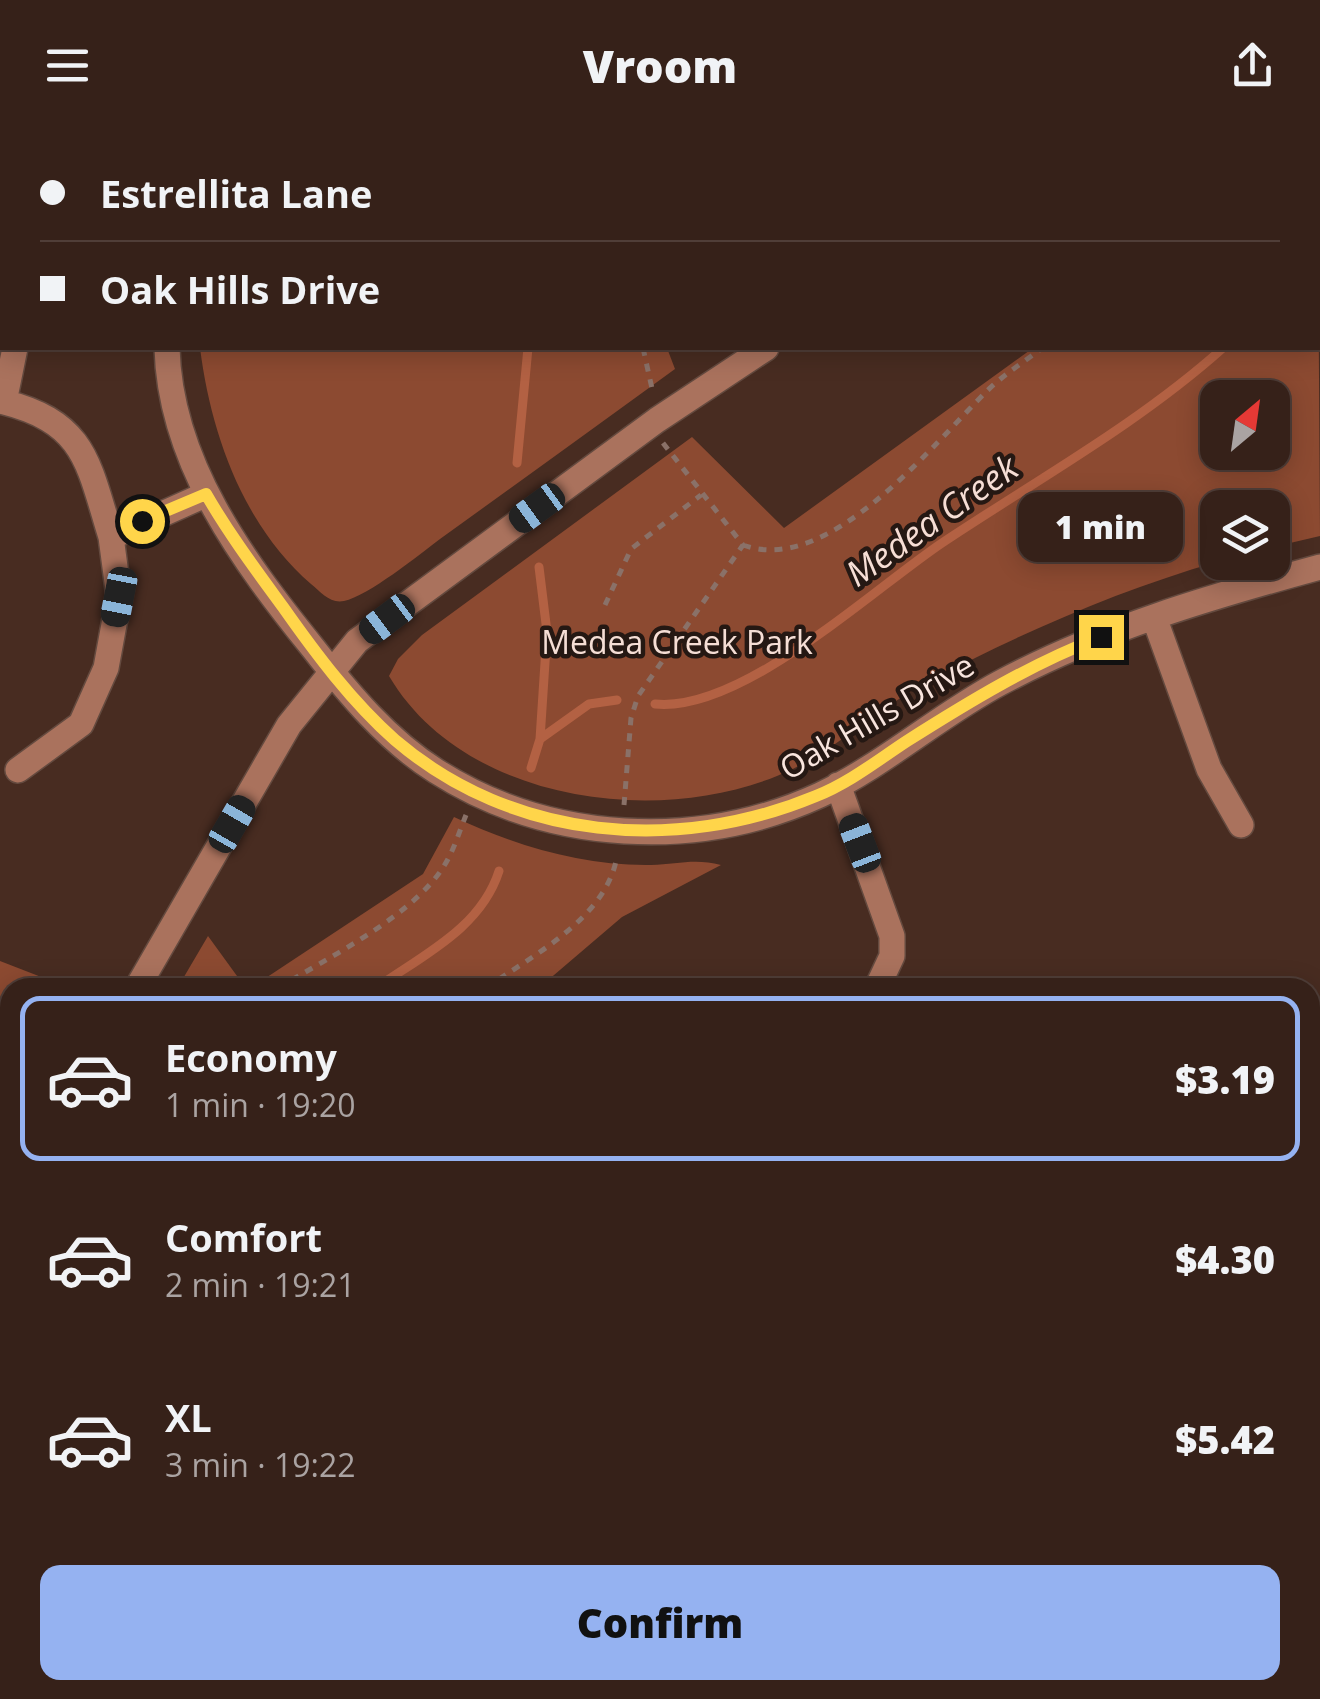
<!DOCTYPE html>
<meta charset="utf-8">
<style>
body{margin:0;font-family:"Open Sans",sans-serif;background:#412e26;color:#f1f3f6;height:100vh;display:flex;flex-direction:column;font-size:38px;white-space:nowrap}
*{box-sizing:border-box;margin:0}
p{font-size:32px;color:#aaa3a2}
.icon{flex:none;width:55px;height:55px;fill:none;stroke:currentColor;stroke-width:2;stroke-linecap:round;stroke-linejoin:round}
.map{position:relative;flex:1;overflow:hidden}
.details{position:absolute;left:0px;top:848px;width:1320px;height:722px;display:flex;flex-direction:column;background:#362119;border-radius:30px 30px 0 0;box-shadow:0 5px 25px #0003,0 0 0 2px #503e38}
.details>*{flex:none}
.guide{position:absolute;left:0px;top:0px;width:1320px;height:220px;box-shadow:0 5px 25px #0003,0 0 0 2px #503e38;display:grid;align-content:center;height:220px;padding:0 40px;background:#362119}
.needle{width:65px;rotate:29deg}
.buttons{position:absolute;left:1200px;top:250px;display:grid;gap:20px}
.buttons a{display:grid;place-items:center;width:90px;height:90px;border-radius:20px;background:#362119;box-shadow:0 5px 25px #0003,0 0 0 2px #503e38;font-size:50px}
.end{position:absolute;width:45px;height:45px;margin:-22px;border:12px solid #ffd54a;background:#111;box-shadow:0 0 0 5px #111}
.from{border-radius:50%}
.bubble{position:absolute;height:70px;border-radius:20px;background:#362119;box-shadow:0 5px 25px #0003,0 0 0 2px #503e38;font-size:32px;font-weight:800;line-height:70px;text-align:center}
.car{position:absolute;width:30px;height:60px;margin:-30px -15px;border-radius:12px;box-shadow:0 0 8px 2px #0007;background:linear-gradient(#222 24%,#8ab4d8 0 40%,#222 0 76%,#8ab4d8 0 86%,#222 0)}
.guide b{display:flex;align-items:center;gap:35px;height:95px;font-size:38px}
.guide b+b{border-top:2px solid #503e38}
.guide i{width:25px;height:25px;background:#f1f3f6}
ul{padding:18px 0 0;list-style:none}
li{display:flex;align-items:center;gap:30px;height:165px;margin:0 20px 15px;padding:0 20px;border:5px solid transparent;border-radius:20px}
li div{flex:1}
li b{display:block;font-size:38px}
li em{font-style:normal;font-weight:800}
li.active{border-color:#95b2f1}
li>.icon{width:90px;height:90px;stroke-width:1.5}
.primary-button{display:flex;gap:20px;margin-top:auto;padding:20px 40px}
.primary-button a{flex:1;height:115px;border-radius:20px;background:#95b2f1;color:#111;font-size:40px;font-weight:800;line-height:115px;text-align:center}
header{display:flex;justify-content:space-between;align-items:center;height:130px;padding:0 40px;background:#362119;font-size:45px;font-weight:800}
.map>svg:first-child{display:block}
.green{fill:#8c4a31;fill-rule:evenodd}
.lines{fill:none;stroke-linecap:round;stroke-linejoin:round}
.stream{stroke:#b36143;stroke-width:9}
.minor-casing{stroke:#644a3f;stroke-width:28}
.path{stroke:#8a7168;stroke-width:5;stroke-dasharray:8 8;stroke-linecap:butt}
.minor{stroke:#aa725d;stroke-width:25}
.route{stroke:#ffd54a;stroke-width:12}
.labels{text-anchor:middle;stroke-width:9;stroke-linejoin:round;paint-order:stroke}
.park-label{font-size:32px;fill:#f5ded5;stroke:#251813}
.street-label{font-size:32px;fill:#f8e5de;stroke:#251813}
.water-label{font-size:35px;font-style:italic;fill:#f6ded5;stroke:#251813}
</style>
<header><svg class="icon" aria-label="menu" viewBox="0 0 24 24"><path d="M4 6h16M4 12h16M4 18h16"/></svg>Vroom<svg class="icon" aria-label="share" viewBox="0 0 24 24"><path d="M12 15V3M7 8l5-5 5 5M5 13v7h14v-7"/></svg></header>
<div class="map">
<svg width="1320" height="1569" viewBox="0 0 1320 1569">
<rect width="100%" height="100%" fill="#482c21"/>
<!-- green -->
<path class="green" d="M1318,85L1320,406L1273,417L1272,378H1218L1217,432C1119,460 1022,503 931,550C877,578 834,623 777,646C651,697 462,670 389,546L398,529L422,505L692,307L784,398L1033,218H1318ZM1218,268H1272V322H1218Z
M200,218H667L675,239C597,296 519,352 440,409C419,425 368,466 344,471C330,474 321,462 311,454C243,395 211,304 200,218Z
M454,687C516,716 582,736 651,735C677,734 696,728 721,735L622,787L540,857H252L423,744Z
M208,806L245,857H178Z
M0,831L67,857L10,858V996L0,1013Z
M10,1148V1560H170L172,1569H0V1165Z"/>
<g class="lines">
<!-- stream -->
<path class="stream" d="M459,0L460,2
M1318,186L1320,188
M517,333L528,218
M539,437L547,502L540,609
M655,574C741,583 872,460 942,413C1038,349 1138,294 1223,218
M531,638L540,609L589,574L617,570
M376,858C423,825 481,798 499,741
M36,1560L38,1569"/>
<!-- minor casing -->
<g class="minor-casing">
<path id="minor" d="M6,0L10,2
M769,0V2
M193,2V0
M15,218L4,272C86,293 88,333 111,407
M167,218C170,333 243,431 313,518C348,563 387,610 436,641C549,713 698,721 820,665C884,635 938,586 1000,553C1101,499 1210,467 1320,437
M1154,487L1209,639L1241,695
M18,640L81,594L106,538L119,467L111,407L207,364
M838,655L892,806V826L877,858
M137,858L289,595L357,511L657,290L766,218
M1310,1015L1320,1012
M0,1094L10,1076
M1310,1402L1320,1394
M341,1560L343,1569
M823,1569L826,1560
M1195,1569L1198,1560"/>
</g>
<!-- path -->
<path class="path" d="M565,0L566,2
M1318,72L1320,73
M643,218L653,263
M743,415C829,447 934,313 987,261C1003,245 1024,232 1042,218
M605,475L631,419L701,365
M624,675L631,588L638,566L743,415L663,313
M278,858C329,827 420,783 448,729C455,716 460,700 466,685
M486,858C533,825 607,788 617,726
M0,1020L2,1021
M0,1177L8,1194L0,1215
M149,1560L150,1569"/>
<!-- minor -->
<use href="#minor" class="minor"/>
</g>
<g class="lines">
<!-- route -->
<path class="route" d="M142,391L206,364C229,404 256,440 283,477C316,524 352,572 395,610C513,711 677,724 816,666C849,653 878,630 907,611C970,571 1031,534 1101,507"/>
</g>
<g class="labels">
<!-- park labels -->
<g class="park-label">
<text x="677" y="524">Medea Creek Park</text>
</g>
<!-- street labels -->
<g class="street-label">
<text transform="translate(877 587) rotate(-30)" y="11">Oak Hills Drive</text>
</g>
<!-- water labels -->
<g class="water-label">
<text transform="translate(932 391) rotate(-35)" y="12">Medea Creek</text>
</g>
</g>
</svg>
<div class="buttons">
<a><svg class="needle" viewBox="-14 -14 28 28"><path d="M0-13l5 13h-10z" fill="#e53935"/><path d="M0 13l5-13h-10z" fill="#aaa3a2"/></svg></a>
<a><svg class="icon" aria-label="layers" viewBox="0 0 24 24"><path d="M12 4l9 5-9 5-9-5zM3 14l9 5 9-5"/></svg></a>
</div>
<i class="end from" style="left:142px;top:391px"></i>
<i class="end" style="left:1101px;top:507px"></i>
<div class="bubble" style="left:1018px;top:362px;width:165px">1 min</div>
<i class="car" style="left:537px;top:378px;rotate:234deg"></i>
<i class="car" style="left:119px;top:467px;rotate:191deg"></i>
<i class="car" style="left:387px;top:489px;rotate:233deg"></i>
<i class="car" style="left:232px;top:694px;rotate:30deg"></i>
<i class="car" style="left:860px;top:713px;rotate:339deg"></i>
<div class="guide">
<b><i class="from"></i>Estrellita Lane</b>
<b><i></i>Oak Hills Drive</b>
</div>
<section class="details">
<ul>
<li class="active"><svg class="icon" aria-label="car" viewBox="0 0 24 24"><path d="M5 17H2v-5l4-1 3-4h7l3 4 3 1v5h-3M9 17h6M6 11h13"/><circle cx="7" cy="17" r="2"/><circle cx="17" cy="17" r="2"/></svg><div><b>Economy</b><p>1 min · 19:20</p></div><em>$3.19</em></li>
<li><svg class="icon" aria-label="car" viewBox="0 0 24 24"><path d="M5 17H2v-5l4-1 3-4h7l3 4 3 1v5h-3M9 17h6M6 11h13"/><circle cx="7" cy="17" r="2"/><circle cx="17" cy="17" r="2"/></svg><div><b>Comfort</b><p>2 min · 19:21</p></div><em>$4.30</em></li>
<li><svg class="icon" aria-label="car" viewBox="0 0 24 24"><path d="M5 17H2v-5l4-1 3-4h7l3 4 3 1v5h-3M9 17h6M6 11h13"/><circle cx="7" cy="17" r="2"/><circle cx="17" cy="17" r="2"/></svg><div><b>XL</b><p>3 min · 19:22</p></div><em>$5.42</em></li>
</ul>
<div class="primary-button"><a>Confirm</a></div>
</section>
</div>
